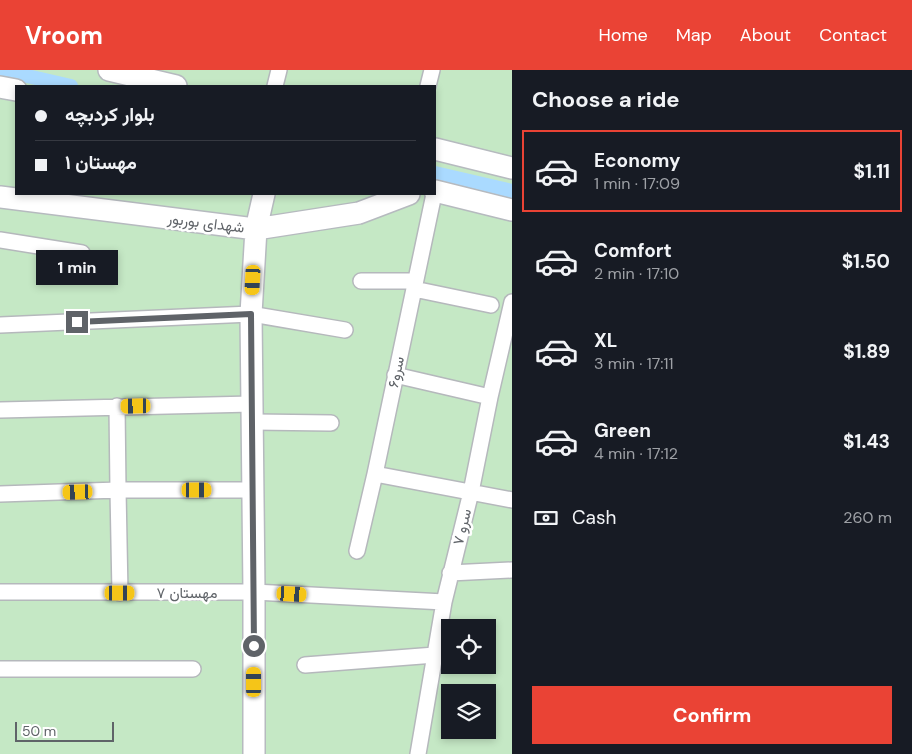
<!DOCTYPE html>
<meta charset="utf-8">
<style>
body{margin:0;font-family:"DM Sans",Vazirmatn,sans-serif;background:#242831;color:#f1f3f6;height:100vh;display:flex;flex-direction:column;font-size:19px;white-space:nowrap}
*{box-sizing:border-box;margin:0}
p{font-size:16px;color:#9ea1a6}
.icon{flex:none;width:28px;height:28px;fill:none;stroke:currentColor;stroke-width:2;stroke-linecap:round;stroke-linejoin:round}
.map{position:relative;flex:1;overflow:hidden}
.panel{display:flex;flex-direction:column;background:#171b24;width:400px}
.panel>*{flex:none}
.guide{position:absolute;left:15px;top:15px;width:421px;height:110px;border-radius:0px;box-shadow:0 2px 8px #0003;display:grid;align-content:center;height:110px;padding:0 20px;background:#171b24}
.tools{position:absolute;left:441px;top:549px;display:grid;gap:10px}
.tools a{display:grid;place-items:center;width:55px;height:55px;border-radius:0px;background:#171b24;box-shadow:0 2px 8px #0003;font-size:25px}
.scale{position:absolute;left:15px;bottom:12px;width:99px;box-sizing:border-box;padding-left:5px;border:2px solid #5f6368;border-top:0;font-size:14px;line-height:18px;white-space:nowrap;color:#5f6368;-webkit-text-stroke:4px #fff;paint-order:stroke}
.end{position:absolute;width:22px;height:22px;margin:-11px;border:6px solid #5f6368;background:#fff;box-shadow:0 0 0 2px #fff}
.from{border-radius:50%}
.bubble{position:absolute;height:35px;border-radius:0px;background:#171b24;box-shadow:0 2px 8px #0003;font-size:16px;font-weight:700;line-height:35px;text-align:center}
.car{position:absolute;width:15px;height:30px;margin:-15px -8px;border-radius:6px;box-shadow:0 0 4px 1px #0007;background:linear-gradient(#f5c518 24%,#345 0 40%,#f5c518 0 76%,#345 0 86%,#f5c518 0)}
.guide b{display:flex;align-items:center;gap:18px;height:48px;font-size:19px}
.guide b+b{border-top:1px solid #363941}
.guide i{width:12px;height:12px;background:#f1f3f6}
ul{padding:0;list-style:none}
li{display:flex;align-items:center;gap:15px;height:82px;margin:0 10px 8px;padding:0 10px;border:2px solid transparent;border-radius:0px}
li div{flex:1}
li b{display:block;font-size:19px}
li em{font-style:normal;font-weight:700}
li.on{border-color:#ea4335}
li>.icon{width:45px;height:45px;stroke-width:1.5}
h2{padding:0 20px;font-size:22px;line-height:60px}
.pay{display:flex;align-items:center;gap:12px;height:55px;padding:0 20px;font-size:19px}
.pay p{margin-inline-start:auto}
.action{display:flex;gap:10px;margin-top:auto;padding:10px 20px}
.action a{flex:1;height:58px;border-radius:0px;background:#ea4335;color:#fff;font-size:20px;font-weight:700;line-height:58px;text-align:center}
header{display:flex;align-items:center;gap:30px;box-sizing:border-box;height:70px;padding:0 25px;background:#ea4335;color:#fff}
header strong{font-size:24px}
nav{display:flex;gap:28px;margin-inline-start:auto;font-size:18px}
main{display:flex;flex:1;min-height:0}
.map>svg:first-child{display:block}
.green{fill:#c5e8c5;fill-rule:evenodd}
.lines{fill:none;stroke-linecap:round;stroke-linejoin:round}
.canal{stroke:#aadaff;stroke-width:14}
.street-casing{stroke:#b5b8bc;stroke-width:18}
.secondary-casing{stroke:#b6babf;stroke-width:24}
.street{stroke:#fff;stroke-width:15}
.secondary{stroke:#fff;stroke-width:21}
.route{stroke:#5f6368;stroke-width:6}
.labels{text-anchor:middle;stroke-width:5;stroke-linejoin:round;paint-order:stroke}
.street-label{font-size:15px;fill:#5f6368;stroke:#fff}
</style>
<header>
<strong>Vroom</strong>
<nav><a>Home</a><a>Map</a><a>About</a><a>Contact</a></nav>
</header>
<main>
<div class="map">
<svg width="512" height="684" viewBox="0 0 512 684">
<rect width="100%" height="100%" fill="#f1efe8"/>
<!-- green -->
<path class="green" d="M0,0H512V684H0ZM16,16H435V124H16ZM450,558H488V595H450ZM450,622H488V660H450Z"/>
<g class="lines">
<!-- canal -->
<path class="canal" d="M1,0L71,16
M435,103L512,121"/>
<!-- street casing -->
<g class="street-casing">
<path id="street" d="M275,16L279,0
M428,16L432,0
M0,170L82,183
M361,211H415
M414,219L491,235
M0,255L251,244L345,260
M395,305L490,327
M117,336L118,420H252
M0,340L252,334
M252,352L331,353
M375,404L512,430
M0,424L118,420L120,523
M357,481L375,404L434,124
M450,503L512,500
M0,522H254L444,532
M305,595L435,585
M0,599H193
M418,684L444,532L471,422L490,327L512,232"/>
</g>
<!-- secondary casing -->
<g class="secondary-casing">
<path id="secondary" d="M109,0L176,16
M0,17L16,20
M435,79L512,98
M435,121L512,140
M0,127L256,159L359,143L409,124
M254,684V522L251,244L256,159L264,124"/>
</g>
<!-- street -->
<use href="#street" class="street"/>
<!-- secondary -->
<use href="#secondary" class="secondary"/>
</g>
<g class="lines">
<!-- route -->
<path class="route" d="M77,252L251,244L254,576"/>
</g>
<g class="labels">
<!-- street labels -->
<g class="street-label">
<text transform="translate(206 153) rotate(7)" y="5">شهدای بوربور</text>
<text transform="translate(396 302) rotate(-78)" y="5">سرو۶</text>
<text transform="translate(462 457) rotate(-76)" y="5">سرو ۷</text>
<text x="187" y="528">مهستان ۷</text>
</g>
</g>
</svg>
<div class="tools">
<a><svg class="icon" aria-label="locate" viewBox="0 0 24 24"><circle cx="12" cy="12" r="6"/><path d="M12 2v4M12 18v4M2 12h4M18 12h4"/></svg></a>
<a><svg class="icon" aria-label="layers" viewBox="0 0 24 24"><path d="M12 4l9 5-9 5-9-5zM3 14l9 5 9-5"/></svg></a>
</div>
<div class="scale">50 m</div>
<i class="end from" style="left:254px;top:576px"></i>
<i class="end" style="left:77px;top:252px"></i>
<div class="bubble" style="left:36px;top:180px;width:82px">1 min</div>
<i class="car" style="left:253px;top:210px;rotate:183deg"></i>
<i class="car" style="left:136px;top:336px;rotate:269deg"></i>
<i class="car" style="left:197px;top:420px;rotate:90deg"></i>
<i class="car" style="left:78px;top:422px;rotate:268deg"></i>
<i class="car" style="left:120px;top:523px;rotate:90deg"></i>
<i class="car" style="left:292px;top:524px;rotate:93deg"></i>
<i class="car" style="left:254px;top:612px;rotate:0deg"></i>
<div class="guide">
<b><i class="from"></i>بلوار کردبچه</b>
<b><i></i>مهستان ۱</b>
</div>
</div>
<section class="panel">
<h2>Choose a ride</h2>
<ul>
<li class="on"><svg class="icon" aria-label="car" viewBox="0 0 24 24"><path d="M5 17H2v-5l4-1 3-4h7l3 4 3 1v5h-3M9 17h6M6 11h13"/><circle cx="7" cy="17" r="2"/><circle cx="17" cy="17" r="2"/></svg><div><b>Economy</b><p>1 min · 17:09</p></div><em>$1.11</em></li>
<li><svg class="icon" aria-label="car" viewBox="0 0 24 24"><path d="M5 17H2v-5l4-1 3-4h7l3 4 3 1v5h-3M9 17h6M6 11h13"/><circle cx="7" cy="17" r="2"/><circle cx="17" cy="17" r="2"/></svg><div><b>Comfort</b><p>2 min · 17:10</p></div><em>$1.50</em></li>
<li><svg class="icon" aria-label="car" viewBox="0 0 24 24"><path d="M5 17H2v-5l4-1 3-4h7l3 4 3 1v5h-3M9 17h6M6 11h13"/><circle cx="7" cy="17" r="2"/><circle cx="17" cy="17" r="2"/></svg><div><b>XL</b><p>3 min · 17:11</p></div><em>$1.89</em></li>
<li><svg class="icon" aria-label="car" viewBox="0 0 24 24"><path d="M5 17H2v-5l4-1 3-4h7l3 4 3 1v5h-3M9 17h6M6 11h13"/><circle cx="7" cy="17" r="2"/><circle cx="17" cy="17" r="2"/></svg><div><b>Green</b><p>4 min · 17:12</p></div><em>$1.43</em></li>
</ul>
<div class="pay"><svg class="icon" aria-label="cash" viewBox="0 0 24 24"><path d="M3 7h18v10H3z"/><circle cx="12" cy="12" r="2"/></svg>Cash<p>260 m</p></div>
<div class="action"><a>Confirm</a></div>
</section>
</main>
